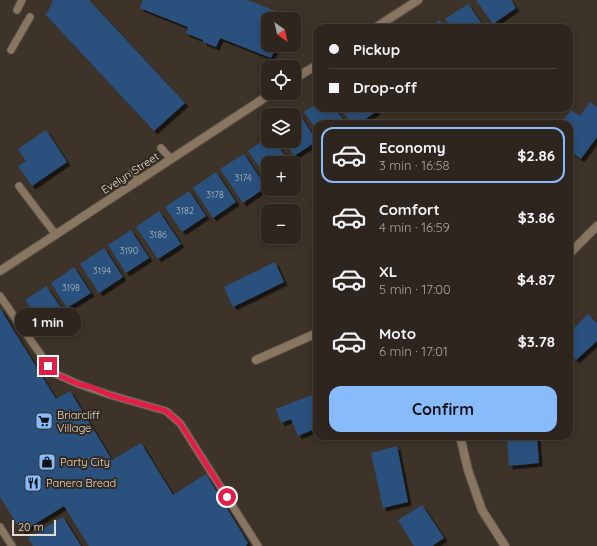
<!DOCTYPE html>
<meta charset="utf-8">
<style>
body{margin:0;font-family:Quicksand,sans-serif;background:#3a322b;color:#f1f3f6;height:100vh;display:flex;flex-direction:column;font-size:15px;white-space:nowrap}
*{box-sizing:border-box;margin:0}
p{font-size:13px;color:#a7a5a4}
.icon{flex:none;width:22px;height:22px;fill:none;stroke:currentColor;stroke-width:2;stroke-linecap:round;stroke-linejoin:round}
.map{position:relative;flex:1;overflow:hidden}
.drawer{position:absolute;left:313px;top:120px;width:260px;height:320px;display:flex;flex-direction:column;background:#2e261e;border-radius:12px;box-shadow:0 2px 10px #0003,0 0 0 1px #49433c}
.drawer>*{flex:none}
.guide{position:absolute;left:313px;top:24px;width:260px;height:88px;border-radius:12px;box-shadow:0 2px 10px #0003,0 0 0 1px #49433c;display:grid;align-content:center;height:88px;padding:0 16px;background:#2e261e}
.needle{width:26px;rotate:146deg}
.fabs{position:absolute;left:261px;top:12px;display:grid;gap:8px}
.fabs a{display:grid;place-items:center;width:40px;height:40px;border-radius:8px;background:#2e261e;box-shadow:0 2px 10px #0003,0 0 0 1px #49433c;font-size:20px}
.scale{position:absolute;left:12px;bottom:10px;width:44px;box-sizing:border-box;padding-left:4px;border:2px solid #e0dad3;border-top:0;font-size:11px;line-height:14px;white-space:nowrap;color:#e0dad3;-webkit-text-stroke:3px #33291f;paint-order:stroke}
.end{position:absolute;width:18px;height:18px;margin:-9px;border:5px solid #e11d48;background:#fff;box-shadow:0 0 0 2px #fff}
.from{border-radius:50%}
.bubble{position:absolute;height:28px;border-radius:12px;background:#2e261e;box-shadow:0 2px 10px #0003,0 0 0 1px #49433c;font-size:13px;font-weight:700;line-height:28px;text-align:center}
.guide b{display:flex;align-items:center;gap:14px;height:38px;font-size:15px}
.guide b+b{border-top:1px solid #49433c}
.guide i{width:10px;height:10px;background:#f1f3f6}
ul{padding:7px 0 0;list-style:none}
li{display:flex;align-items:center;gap:12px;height:56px;margin:0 8px 6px;padding:0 8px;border:2px solid transparent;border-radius:12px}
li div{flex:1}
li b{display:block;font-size:15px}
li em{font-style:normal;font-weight:700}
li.active{border-color:#88bbfc}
li>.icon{width:36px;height:36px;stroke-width:1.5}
.primary-button{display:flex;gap:8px;margin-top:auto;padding:8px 16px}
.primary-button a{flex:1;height:46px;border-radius:12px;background:#88bbfc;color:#111;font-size:16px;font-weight:700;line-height:46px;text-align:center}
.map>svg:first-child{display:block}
.building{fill:#2c517e;filter:url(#shadow)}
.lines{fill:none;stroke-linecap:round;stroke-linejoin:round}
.service-casing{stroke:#5a5147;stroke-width:9}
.minor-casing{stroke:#5a5147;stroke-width:10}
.service{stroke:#887661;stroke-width:7}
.minor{stroke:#887661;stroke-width:8}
.route{stroke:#e11d48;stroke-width:5}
.labels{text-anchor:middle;stroke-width:4;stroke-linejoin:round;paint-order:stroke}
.number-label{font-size:9px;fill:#b3b8be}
.street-label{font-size:11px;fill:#e0dad3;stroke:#33291f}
.poi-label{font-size:11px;fill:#e0dad3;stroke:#33291f;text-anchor:start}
</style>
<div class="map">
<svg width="597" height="546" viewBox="0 0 597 546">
<defs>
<filter id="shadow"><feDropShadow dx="3.5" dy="3.5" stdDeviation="0" flood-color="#0009"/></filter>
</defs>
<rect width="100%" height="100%" fill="#3d3328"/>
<!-- building -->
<path class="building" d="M53,0H89L185,103L154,131L45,14L48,12Z
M143,0H248L283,14L281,19H268V45H277L271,58L220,38L216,47L203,42V40L186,33L188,27L140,8Z
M476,0H511L516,8L493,24Z
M468,4L485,28H451L445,19Z
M440,20L445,28H428Z
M590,102L597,107V137L581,159L569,150V137L573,131L569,128V124L561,123L571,110L580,116Z
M317,103V108H335L345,122L343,124H317V130L304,112Z
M341,108H376L377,111L358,124H352Z
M300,115L317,141L294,156L284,141H294V119Z
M46,130L67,162L32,186L18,166L26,161L18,149Z
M268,137V141H275L289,162L287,163H268V176L266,177L248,151Z
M244,154L266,187L243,203L220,169Z
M216,172L236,202L213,218L193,188Z
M189,191L206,216L182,232L165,207Z
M159,211L181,244L158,259L136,227Z
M131,230L149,258L126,273L108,245Z
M104,248L123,277L99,293L80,264Z
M275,262L284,282L233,307L224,287Z
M74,267L91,293L67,308L51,283Z
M46,286L64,312L43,326L25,300Z
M0,308L56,399L70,391L112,460L141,443L173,495L206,474L248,543L246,546H89L64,506L22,532L0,497Z
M588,314L597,323V341L576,360L569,353V333Z
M317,393V428L298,436L291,419L281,423L276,409Z
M507,436H537L539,463L509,466Z
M397,446L408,502L383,508L371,453Z
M422,505L444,538L432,546H414L398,520Z
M63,517L81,546H33L28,538Z"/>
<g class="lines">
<!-- service casing -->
<g class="service-casing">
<path id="service" d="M17,10L22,0
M11,50L30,17
M161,148L171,159
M132,173L139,181
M19,186L56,235
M0,296L48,365L56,374L78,384L110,395L166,411L180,423L258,546
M0,527L12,546"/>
</g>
<!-- minor casing -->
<g class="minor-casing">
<path id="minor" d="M375,28L418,0
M294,79L317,65
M569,254L597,226
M0,271L272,93
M256,360L317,333
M460,436L468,470L482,510L505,546"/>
</g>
<!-- service -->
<use href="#service" class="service"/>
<!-- minor -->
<use href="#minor" class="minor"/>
</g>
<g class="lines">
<!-- route -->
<path class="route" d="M48,366L56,374L78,384L91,387L110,395L166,411L180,423L227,497"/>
</g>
<!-- icons -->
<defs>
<g id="supermarket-square" transform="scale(0.9)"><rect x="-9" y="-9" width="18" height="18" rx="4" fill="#88bbfc" stroke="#33291f"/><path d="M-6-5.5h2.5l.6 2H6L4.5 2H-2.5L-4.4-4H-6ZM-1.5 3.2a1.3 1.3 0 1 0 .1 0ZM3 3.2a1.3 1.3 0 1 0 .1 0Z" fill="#111"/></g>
<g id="shop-square" transform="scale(0.9)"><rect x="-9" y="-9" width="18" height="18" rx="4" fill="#88bbfc" stroke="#33291f"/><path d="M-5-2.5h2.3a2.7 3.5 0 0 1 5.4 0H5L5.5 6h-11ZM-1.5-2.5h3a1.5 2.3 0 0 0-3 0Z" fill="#111"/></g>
<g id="restaurant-square" transform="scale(0.9)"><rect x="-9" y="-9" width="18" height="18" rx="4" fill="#88bbfc" stroke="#33291f"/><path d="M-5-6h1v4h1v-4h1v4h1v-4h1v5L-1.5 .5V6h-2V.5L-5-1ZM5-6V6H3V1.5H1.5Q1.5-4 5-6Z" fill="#111"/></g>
</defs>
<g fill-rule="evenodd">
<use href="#supermarket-square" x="44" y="421"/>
<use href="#shop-square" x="47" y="462"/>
<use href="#restaurant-square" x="33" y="483"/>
</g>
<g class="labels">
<!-- number labels -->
<g class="number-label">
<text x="243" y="181">3174</text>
<text x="215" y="198">3178</text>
<text x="185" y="214">3182</text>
<text x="158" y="238">3186</text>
<text x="129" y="254">3190</text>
<text x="102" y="274">3194</text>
<text x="71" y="291">3198</text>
</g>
<!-- street labels -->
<g class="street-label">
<text transform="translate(130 173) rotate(-33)" y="4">Evelyn Street</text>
</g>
<!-- poi labels -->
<g class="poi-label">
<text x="57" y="419">Briarcliff<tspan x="57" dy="13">Village</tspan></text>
<text x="60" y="466">Party City</text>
<text x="46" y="487">Panera Bread</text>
</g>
</g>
</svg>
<div class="fabs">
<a><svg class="needle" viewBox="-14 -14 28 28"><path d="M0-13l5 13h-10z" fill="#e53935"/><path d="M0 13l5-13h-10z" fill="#a7a5a4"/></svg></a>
<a><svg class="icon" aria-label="locate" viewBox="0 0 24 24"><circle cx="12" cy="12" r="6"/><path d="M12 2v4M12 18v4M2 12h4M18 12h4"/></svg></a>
<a><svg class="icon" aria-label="layers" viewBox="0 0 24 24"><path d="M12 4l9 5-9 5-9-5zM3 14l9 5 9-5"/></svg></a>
<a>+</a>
<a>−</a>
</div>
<div class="scale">20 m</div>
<i class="end from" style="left:227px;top:497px"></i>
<i class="end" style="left:48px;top:366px"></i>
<div class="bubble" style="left:15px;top:308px;width:66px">1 min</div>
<div class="guide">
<b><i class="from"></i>Pickup</b>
<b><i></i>Drop-off</b>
</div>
<section class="drawer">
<ul>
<li class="active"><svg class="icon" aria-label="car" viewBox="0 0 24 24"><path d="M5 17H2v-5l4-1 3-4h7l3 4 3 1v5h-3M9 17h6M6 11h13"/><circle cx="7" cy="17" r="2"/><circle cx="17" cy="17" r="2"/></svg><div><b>Economy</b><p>3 min · 16:58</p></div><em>$2.86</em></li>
<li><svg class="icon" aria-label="car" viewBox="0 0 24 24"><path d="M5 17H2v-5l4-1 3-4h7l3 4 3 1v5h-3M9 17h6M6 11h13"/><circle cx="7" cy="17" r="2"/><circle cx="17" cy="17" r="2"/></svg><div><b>Comfort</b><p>4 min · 16:59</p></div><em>$3.86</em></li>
<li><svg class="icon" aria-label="car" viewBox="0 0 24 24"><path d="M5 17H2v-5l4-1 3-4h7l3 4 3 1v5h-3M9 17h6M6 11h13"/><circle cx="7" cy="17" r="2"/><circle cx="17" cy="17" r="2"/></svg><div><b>XL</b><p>5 min · 17:00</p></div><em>$4.87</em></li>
<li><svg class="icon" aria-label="car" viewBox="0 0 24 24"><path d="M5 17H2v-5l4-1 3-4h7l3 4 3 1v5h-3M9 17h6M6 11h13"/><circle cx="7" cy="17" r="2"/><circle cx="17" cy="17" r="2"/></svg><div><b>Moto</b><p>6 min · 17:01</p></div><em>$3.78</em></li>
</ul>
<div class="primary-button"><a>Confirm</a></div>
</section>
</div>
